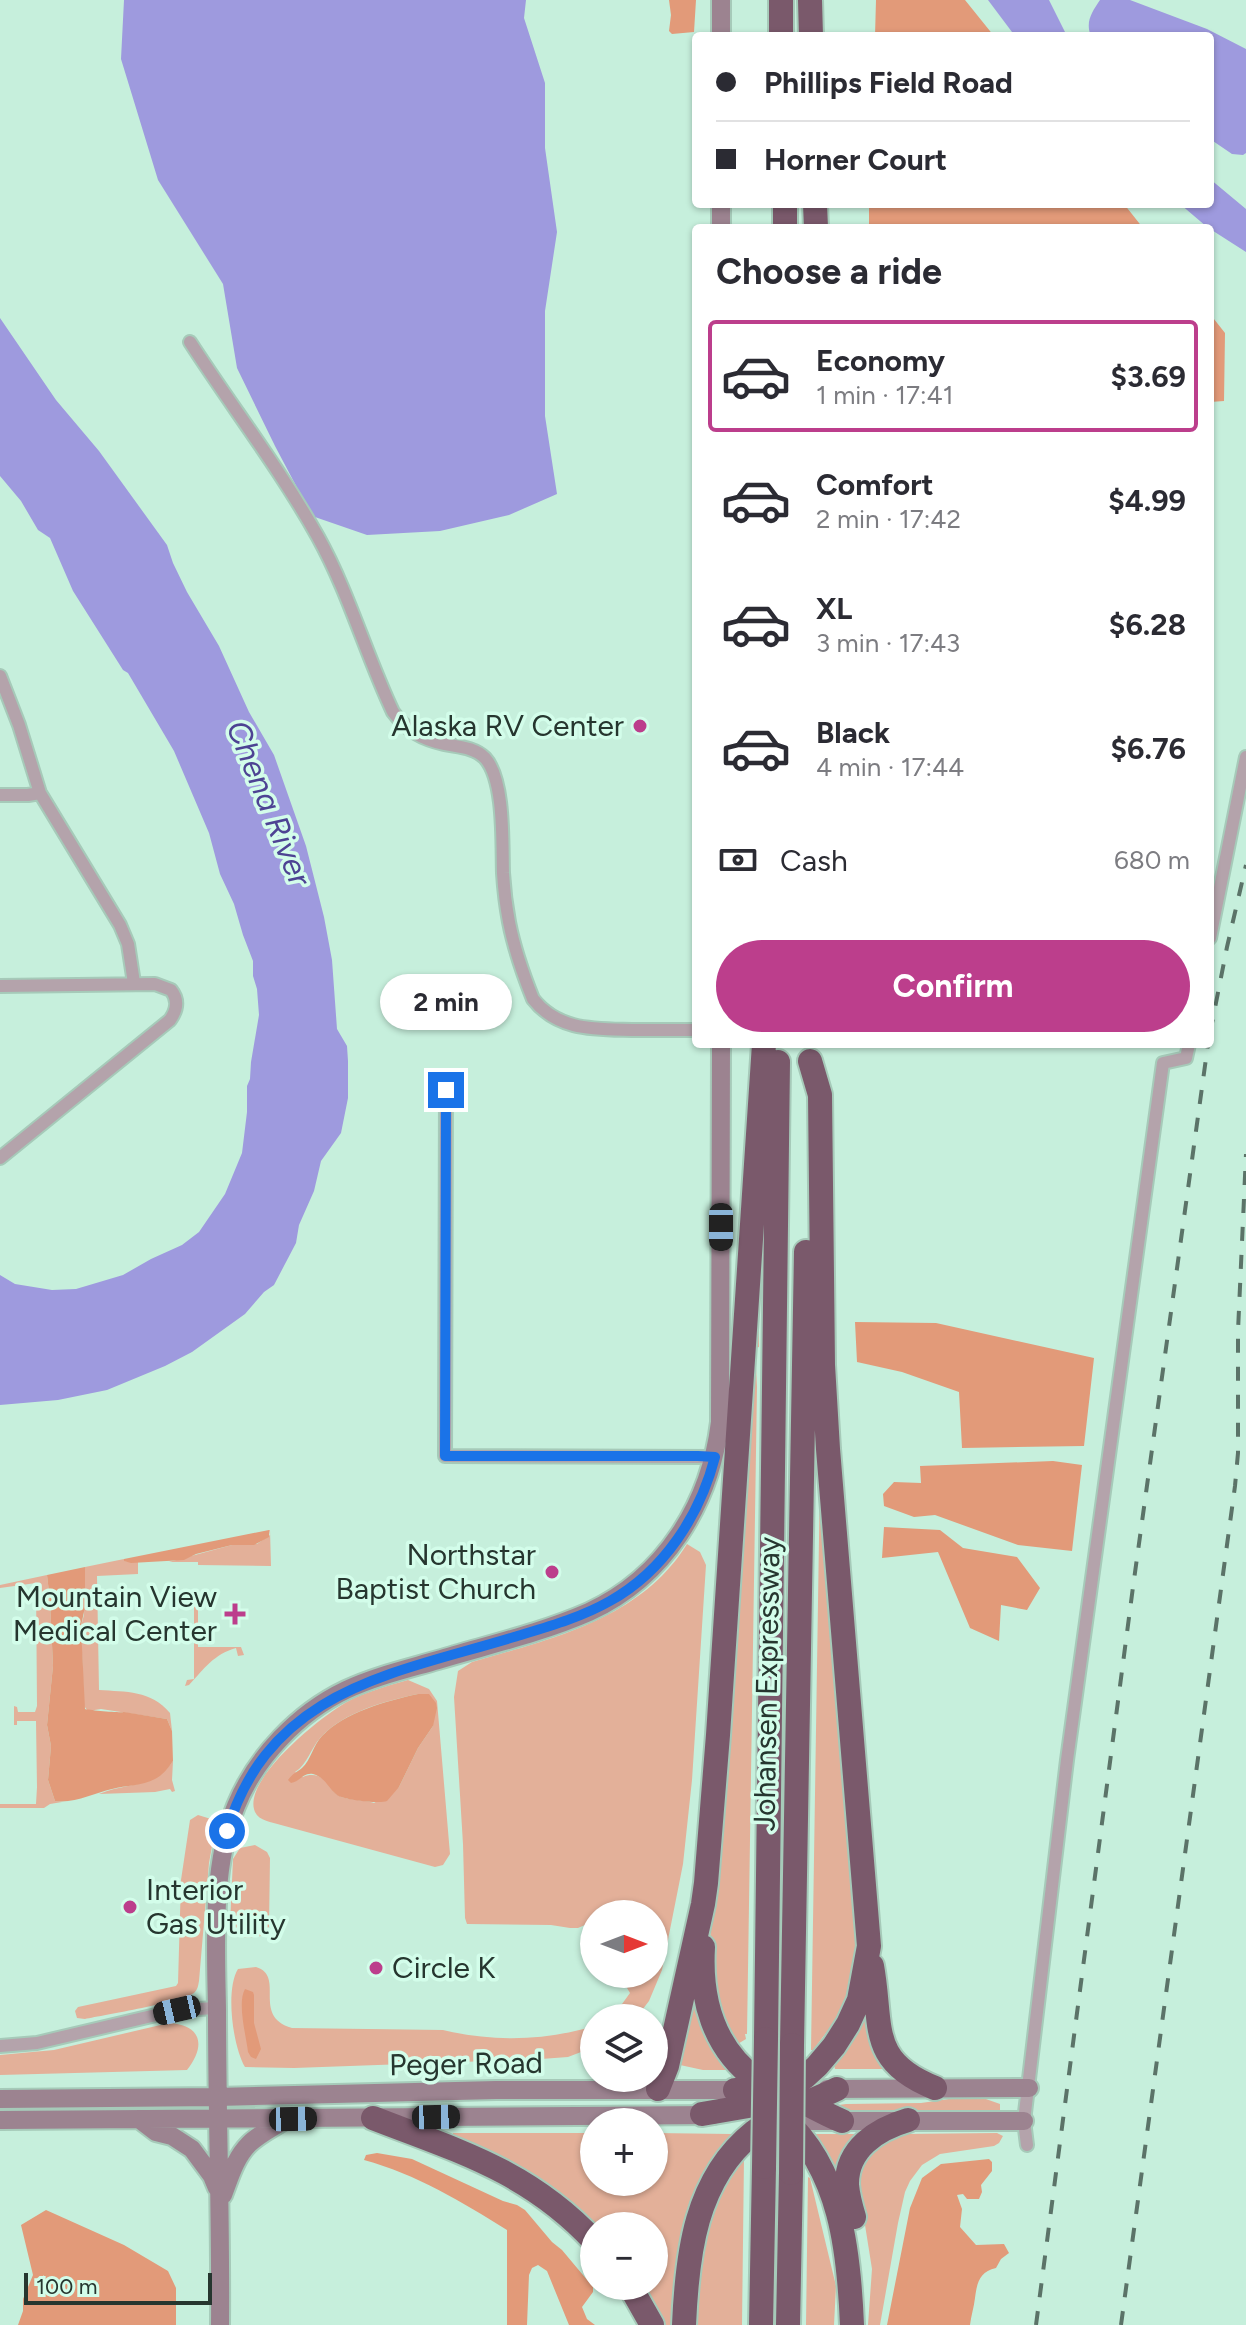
<!DOCTYPE html>
<meta charset="utf-8">
<style>
body{margin:0;font-family:Figtree,sans-serif;background:#f7f7f7;color:#2b2b33;height:100vh;display:flex;flex-direction:column;font-size:30px;white-space:nowrap}
*{box-sizing:border-box;margin:0}
p{font-size:26px;color:#7c7c81}
.icon{flex:none;width:44px;height:44px;fill:none;stroke:currentColor;stroke-width:2;stroke-linecap:round;stroke-linejoin:round}
.map{position:relative;flex:1;overflow:hidden}
.panel{position:absolute;left:692px;top:224px;width:522px;height:824px;display:flex;flex-direction:column;background:#fff;border-radius:8px;box-shadow:0 2px 6px #0004}
.panel>*{flex:none}
.top-card{position:absolute;left:692px;top:32px;width:522px;height:176px;border-radius:8px;box-shadow:0 2px 6px #0004;display:grid;align-content:center;height:176px;padding:0 24px;background:#fff}
.needle{width:52px;rotate:90deg}
.buttons{position:absolute;left:580px;top:1900px;display:grid;gap:16px}
.buttons a{display:grid;place-items:center;width:88px;height:88px;border-radius:50%;background:#fff;box-shadow:0 2px 6px #0004;font-size:40px}
.scale{position:absolute;left:24px;bottom:20px;width:188px;box-sizing:border-box;padding-left:8px;border:4px solid #26362f;border-top:0;font-size:22px;line-height:28px;white-space:nowrap;color:#26362f;-webkit-text-stroke:6px #d3fdea;paint-order:stroke}
.end{position:absolute;width:36px;height:36px;margin:-18px;border:10px solid #1a73e8;background:#fff;box-shadow:0 0 0 4px #fff}
.from{border-radius:50%}
.bubble{position:absolute;height:56px;border-radius:28px;background:#fff;box-shadow:0 2px 6px #0004;font-size:26px;font-weight:700;line-height:56px;text-align:center}
.car{position:absolute;width:24px;height:48px;margin:-24px -12px;border-radius:10px;box-shadow:0 0 6px 2px #0007;background:linear-gradient(#222 24%,#8ab4d8 0 40%,#222 0 76%,#8ab4d8 0 86%,#222 0)}
.top-card b{display:flex;align-items:center;gap:28px;height:76px;font-size:30px}
.top-card b+b{border-top:2px solid #e1e1e2}
.top-card i{width:20px;height:20px;background:#2b2b33}
ul{padding:0;list-style:none}
li{display:flex;align-items:center;gap:24px;height:112px;margin:0 16px 12px;padding:0 8px;border:4px solid transparent;border-radius:8px}
li div{flex:1}
li b{display:block;font-size:30px}
li em{font-style:normal;font-weight:700}
li.current{border-color:#bc3e8c}
li>.icon{width:72px;height:72px;stroke-width:1.5}
h2{padding:0 24px;font-size:36px;line-height:96px}
.pay{display:flex;align-items:center;gap:20px;height:88px;padding:0 24px;font-size:30px}
.pay p{margin-inline-start:auto}
.cta{display:flex;gap:16px;margin-top:auto;padding:16px 24px}
.cta a{flex:1;height:92px;border-radius:48px;background:#bc3e8c;color:#fff;font-size:32px;font-weight:700;line-height:92px;text-align:center}
.map>svg:first-child{display:block}
.green{fill:#e3b099;fill-rule:evenodd}
.forest{fill:#e29a79}
.water{fill:#9e9ade}
.lines{fill:none;stroke-linecap:round;stroke-linejoin:round}
.street-casing{stroke:#a6cab9;stroke-width:16}
.secondary-casing{stroke:#a6cab9;stroke-width:22}
.highway-casing{stroke:#a6cab9;stroke-width:28}
.street{stroke:#b4a3ab;stroke-width:12}
.secondary{stroke:#9c8390;stroke-width:18}
.highway{stroke:#7a596b;stroke-width:24}
.rail{stroke:#5b7368;stroke-width:4;stroke-dasharray:14 14;stroke-linecap:butt}
.highway-bridge-casing{stroke:#a6cab9;stroke-width:28;stroke-linecap:butt}
.highway-bridge{stroke:#7a596b;stroke-width:24}
.route{stroke:#1a73e8;stroke-width:10}
.poi-dot{fill:#bc3e8c;stroke:#d3fdea;stroke-width:3}
.labels{text-anchor:middle;stroke-width:7;stroke-linejoin:round;paint-order:stroke}
.poi-label{font-size:30px;fill:#26362f;stroke:#d3fdea;text-anchor:end}
.street-label{font-size:30px;fill:#26362f;stroke:#d3fdea}
.water-label{font-size:32px;font-style:italic;fill:#4d4393;stroke:#d3fdea}
</style>
<div class="map">
<svg width="1246" height="2325" viewBox="0 0 1246 2325">
<rect width="100%" height="100%" fill="#c6efdc"/>
<!-- green -->
<path class="green" d="M758,1305L759,1347L755,1348L757,1387L747,2034H745L746,2039L736,2045L716,2007L710,1940Z
M820,1475L859,1940L848,2004L813,2050H811Z
M269,1530H270L271,1566L198,1565V1562H169L232,1545L257,1544L270,1535Z
M687,1544L700,1552L706,1565L692,1780L683,1864L662,1970L649,2001L636,2018H605L622,2004L630,1993L627,1988L637,1974H654V1914H594V1921L578,1928H570L551,1925L467,1924L465,1918L463,1844L454,1697L458,1671L472,1662C551,1639 641,1619 687,1544Z
M124,1559V1561L138,1562V1574L97,1576L99,1690C126,1692 151,1690 170,1713L172,1731L167,1719L101,1709L88,1711L84,1706L81,1626L84,1615L85,1567Z
M47,1575L50,1601L53,1666L47,1725L51,1746L48,1780L55,1801L62,1802L50,1804L44,1808H0V1804H36L37,1787L36,1721H17V1725H14V1706L17,1707L18,1712H35L37,1706L36,1583L0,1588V1585Z
M194,1594H198V1647H241L244,1655L238,1656L236,1648C214,1654 204,1669 189,1685L185,1686L187,1680L194,1679Z
M408,1680L429,1689L437,1701L450,1854L443,1865L435,1867L281,1825C272,1822 259,1821 255,1812C241,1780 321,1717 345,1703C365,1692 387,1686 408,1680ZM418,1694L433,1726L418,1748L399,1787L374,1803C362,1799 344,1801 335,1793C333,1792 333,1789 331,1787C324,1777 314,1772 303,1777L295,1772C308,1764 310,1749 321,1737C344,1712 385,1701 418,1694Z
M173,1761L172,1780L175,1791L172,1792L170,1789L155,1792L99,1794C128,1782 153,1789 173,1761Z
M198,1815L211,1819L215,1830L209,1863L199,1981C198,1986 198,1989 194,1993C182,2002 104,2015 85,2019L77,2018L75,2011L78,2007L176,1986L178,1983L181,1880L190,1820Z
M255,1845L267,1852L270,1858L269,1927L261,1936C248,1938 234,1940 230,1925L233,1859L240,1848Z
M256,1967C286,1976 251,2016 292,2028L443,2030C494,2042 544,2041 594,2026V2047L568,2057L541,2059L294,2068L245,2067C233,2047 225,1990 238,1969Z
M692,1990L729,2070H703L680,2065L678,2062Z
M868,2011L886,2064L885,2069H835L834,2065L852,2041Z
M169,2023C202,2025 206,2046 187,2070L0,2075V2055L54,2050Z
M963,2097L983,2098L1000,2104V2110L986,2112L861,2113L844,2112L824,2107L846,2104L921,2103Z
M453,2133H594V2182H654V2133L732,2134L678,2325H661L639,2286H654V2226H594L453,2139Z
M997,2133L1003,2136L999,2143L994,2146L940,2154L922,2165L910,2181L905,2192L898,2223L880,2325H868L872,2269L858,2181L866,2157L877,2144L903,2134Z
M813,2134H864L837,2173Z
M744,2157L742,2325H695C696,2289 697,2239 715,2206C722,2191 735,2173 744,2157Z
M808,2177L810,2178L836,2286L834,2325H806Z"/>
<!-- forest -->
<path class="forest" d="M669,0H696L694,32L672,34L669,31L671,15Z
M876,0H965L994,36H875Z
M869,204H1124L1143,228H869Z
M1210,314L1225,333L1224,401L1210,402Z
M855,1322L936,1323L1094,1358L1084,1446L962,1448L959,1392L902,1372L857,1362Z
M1053,1461L1082,1465L1072,1551L1018,1545L935,1515L914,1517L884,1506L883,1494L894,1482L921,1483L920,1466Z
M884,1527L940,1530L963,1548L1017,1557L1040,1588L1027,1610L1001,1605L999,1641L970,1628L938,1552L882,1558Z
M269,1530V1537L254,1545H232L196,1554L184,1560L131,1563L124,1561V1559Z
M85,1567V1607L81,1626L85,1709C88,1710 120,1713 124,1712L167,1719L172,1731L173,1761C169,1767 162,1776 155,1779C142,1786 126,1785 112,1789C94,1793 74,1804 55,1801L48,1780L51,1746L47,1725L53,1666L50,1601L47,1575Z
M418,1694H429L436,1703L437,1708L433,1726L418,1748L399,1787L387,1801C380,1804 344,1800 337,1795C329,1789 325,1777 313,1774C304,1772 299,1782 291,1783L288,1780C292,1774 297,1772 302,1768C311,1760 313,1745 322,1736C345,1712 386,1701 418,1694Z
M245,1989L253,1992L254,1995V2023L261,2049L256,2059L251,2057L248,2052C246,2035 237,2003 245,1989Z
M377,2153L412,2159L503,2201L517,2205L525,2210L552,2242L562,2250L593,2287V2292L582,2307L587,2319L595,2325H569L547,2271L538,2265L532,2268L529,2275L527,2325H507V2230C462,2202 416,2174 364,2160L366,2155Z
M989,2159L992,2162V2171L981,2185L982,2192L979,2199H967L963,2194L957,2195L962,2209L960,2227L976,2245L1004,2244L1009,2253L1001,2259L996,2268C979,2272 977,2283 975,2298C974,2307 971,2316 970,2325H887L910,2208L922,2178L941,2164Z
M46,2210L124,2245L168,2271L176,2288V2325H18L23,2311V2299L33,2275L21,2225Z"/>
<!-- water -->
<path class="water" d="M124,0H526L524,18L545,83V148L557,232L545,311V416L557,494L509,515L440,531L367,535L312,516L275,446L237,368L223,284L158,180L121,59Z
M988,0H1049L1067,36H1015Z
M1100,0H1130L1207,29L1246,49V153L1243,155L1232,154L1210,139V36H1091C1085,22 1092,12 1100,0Z
M1210,179L1246,209V252L1207,227L1180,204H1210Z
M0,318L56,400L99,451L167,545L173,563L187,592L219,646L249,712L274,755L306,846L324,917L332,960L337,1029L347,1046L348,1061V1098L341,1133L321,1161L314,1191L299,1225L296,1243L274,1285L264,1292L245,1314L192,1352L165,1366L107,1390L58,1400L0,1405V1275L15,1284L52,1290L76,1289L123,1275L151,1259L182,1245L199,1232L225,1194L242,1153L247,1112V1086L250,1079L251,1062L259,1015L257,989L253,976V961L243,935L234,904L220,874L209,833L174,751L128,673L123,670L73,591L50,538L38,530L21,501L0,476Z"/>
<g class="lines">
<!-- street casing -->
<g class="street-casing">
<path id="street" d="M190,342C232,407 280,469 318,537C349,593 366,655 393,712C407,731 422,739 444,744C458,747 474,747 485,758C505,780 502,844 503,873C504,889 506,906 509,922C514,948 523,974 533,999C558,1031 595,1029 632,1030C653,1030 675,1030 696,1030
M0,676L19,725L40,793L120,925L128,944L134,983
M0,795H28L40,793
M1210,938L1246,757
M0,986L155,984L171,990C179,1000 177,1010 170,1020L0,1158
M446,1090L445,1456L715,1457
M0,2046L37,2043L177,2010L217,2008
M1027,2145L1024,2121L1067,1760L1163,1063L1186,1058L1189,1044"/>
</g>
<!-- secondary casing -->
<g class="secondary-casing">
<path id="secondary" d="M721,36V0
M721,228V204
M827,2089L1029,2088
M0,2099L217,2097L496,2090H745
M779,2117L813,2121H1024
M139,2119L156,2132L172,2136L192,2149L212,2176L217,2188
M0,2120L713,2115
M223,2195C230,2177 235,2158 249,2144C259,2134 274,2127 286,2119
M220,2325C221,2220 217,2115 217,2010C216,1945 211,1867 236,1806C256,1757 298,1713 346,1690C376,1676 407,1669 438,1660C488,1645 541,1633 589,1612C665,1577 710,1504 720,1422L721,1044"/>
</g>
<!-- highway casing -->
<g class="highway-casing">
<path id="highway" d="M781,0V36
M810,0L811,36
M785,204V228
M815,204L816,228
M703,1947C700,1998 713,2048 757,2080C764,2084 773,2086 780,2090C801,2100 820,2112 842,2121
M872,1966C883,2026 867,2061 935,2088
M766,2039L778,1062
M792,2045L806,1252
M658,2089L667,2066L703,1904L706,1883L718,1735L764,1044
M735,2090C750,2098 769,2107 783,2118C841,2170 849,2252 852,2325
M702,2114L760,2104L805,2077L817,2066L834,2046L848,2024L859,2000L869,1946L828,1449L823,1365L820,1095L810,1061
M373,2118C458,2151 529,2171 594,2241
M854,2217C851,2207 848,2196 847,2185C846,2149 877,2129 908,2120
M630,2286L652,2325
M684,2325C687,2255 695,2179 754,2132C778,2113 810,2102 837,2089
M761,2325L764,2167
M788,2325L791,2173"/>
</g>
<!-- street -->
<use href="#street" class="street"/>
<!-- secondary -->
<use href="#secondary" class="secondary"/>
<!-- highway -->
<use href="#highway" class="highway"/>
<!-- rail -->
<path class="rail" d="M1210,1033L1227,947L1246,865
M1036,2325L1133,1587L1208,1044
M1121,2325L1235,1486L1238,1453V1331L1246,1154"/>
<!-- highway-bridge casing -->
<g class="highway-bridge-casing">
<path id="highway-bridge" d="M764,2167L766,2039
M791,2173L792,2045"/>
</g>
<!-- highway-bridge -->
<use href="#highway-bridge" class="highway-bridge"/>
</g>
<g class="lines">
<!-- route -->
<path class="route" d="M227,1831C270,1689 392,1674 514,1637C547,1627 580,1618 610,1601C664,1571 700,1515 715,1457L698,1456H445L446,1090"/>
</g>
<!-- markers -->
<g class="poi-dot">
<circle cx="640" cy="726" r="8"/>
<circle cx="552" cy="1572" r="8"/>
<path d="M231 1602h8v8h8v8h-8v8h-8v-8h-8v-8h8z"/>
<circle cx="130" cy="1907" r="8"/>
<circle cx="376" cy="1968" r="8"/>
</g>
<g class="labels">
<!-- poi labels -->
<g class="poi-label">
<text x="624" y="736">Alaska RV Center</text>
<text x="536" y="1565">Northstar<tspan x="536" dy="34">Baptist Church</tspan></text>
<text x="217" y="1607">Mountain View<tspan x="217" dy="34">Medical Center</tspan></text>
<text x="146" y="1900" text-anchor="start">Interior<tspan x="146" dy="34">Gas Utility</tspan></text>
<text x="392" y="1978" text-anchor="start">Circle K</text>
</g>
<!-- street labels -->
<g class="street-label">
<text transform="translate(767 1684) rotate(-89)" y="10">Johansen Expressway</text>
<text transform="translate(466 2064) rotate(-1)" y="10">Peger Road</text>
</g>
<!-- water labels -->
<g class="water-label">
<text transform="translate(269 803) rotate(68)" y="11">Chena River</text>
</g>
</g>
</svg>
<div class="buttons">
<a><svg class="needle" viewBox="-14 -14 28 28"><path d="M0-13l5 13h-10z" fill="#e53935"/><path d="M0 13l5-13h-10z" fill="#7c7c81"/></svg></a>
<a><svg class="icon" aria-label="layers" viewBox="0 0 24 24"><path d="M12 4l9 5-9 5-9-5zM3 14l9 5 9-5"/></svg></a>
<a>+</a>
<a>−</a>
</div>
<div class="scale">100 m</div>
<i class="end from" style="left:227px;top:1831px"></i>
<i class="end" style="left:446px;top:1090px"></i>
<div class="bubble" style="left:380px;top:974px;width:132px">2 min</div>
<i class="car" style="left:721px;top:1227px;rotate:180deg"></i>
<i class="car" style="left:177px;top:2010px;rotate:257deg"></i>
<i class="car" style="left:436px;top:2117px;rotate:89deg"></i>
<i class="car" style="left:293px;top:2119px;rotate:89deg"></i>
<div class="top-card">
<b><i class="from"></i>Phillips Field Road</b>
<b><i></i>Horner Court</b>
</div>
<section class="panel">
<h2>Choose a ride</h2>
<ul>
<li class="current"><svg class="icon" aria-label="car" viewBox="0 0 24 24"><path d="M5 17H2v-5l4-1 3-4h7l3 4 3 1v5h-3M9 17h6M6 11h13"/><circle cx="7" cy="17" r="2"/><circle cx="17" cy="17" r="2"/></svg><div><b>Economy</b><p>1 min · 17:41</p></div><em>$3.69</em></li>
<li><svg class="icon" aria-label="car" viewBox="0 0 24 24"><path d="M5 17H2v-5l4-1 3-4h7l3 4 3 1v5h-3M9 17h6M6 11h13"/><circle cx="7" cy="17" r="2"/><circle cx="17" cy="17" r="2"/></svg><div><b>Comfort</b><p>2 min · 17:42</p></div><em>$4.99</em></li>
<li><svg class="icon" aria-label="car" viewBox="0 0 24 24"><path d="M5 17H2v-5l4-1 3-4h7l3 4 3 1v5h-3M9 17h6M6 11h13"/><circle cx="7" cy="17" r="2"/><circle cx="17" cy="17" r="2"/></svg><div><b>XL</b><p>3 min · 17:43</p></div><em>$6.28</em></li>
<li><svg class="icon" aria-label="car" viewBox="0 0 24 24"><path d="M5 17H2v-5l4-1 3-4h7l3 4 3 1v5h-3M9 17h6M6 11h13"/><circle cx="7" cy="17" r="2"/><circle cx="17" cy="17" r="2"/></svg><div><b>Black</b><p>4 min · 17:44</p></div><em>$6.76</em></li>
</ul>
<div class="pay"><svg class="icon" aria-label="cash" viewBox="0 0 24 24"><path d="M3 7h18v10H3z"/><circle cx="12" cy="12" r="2"/></svg>Cash<p>680 m</p></div>
<div class="cta"><a>Confirm</a></div>
</section>
</div>
